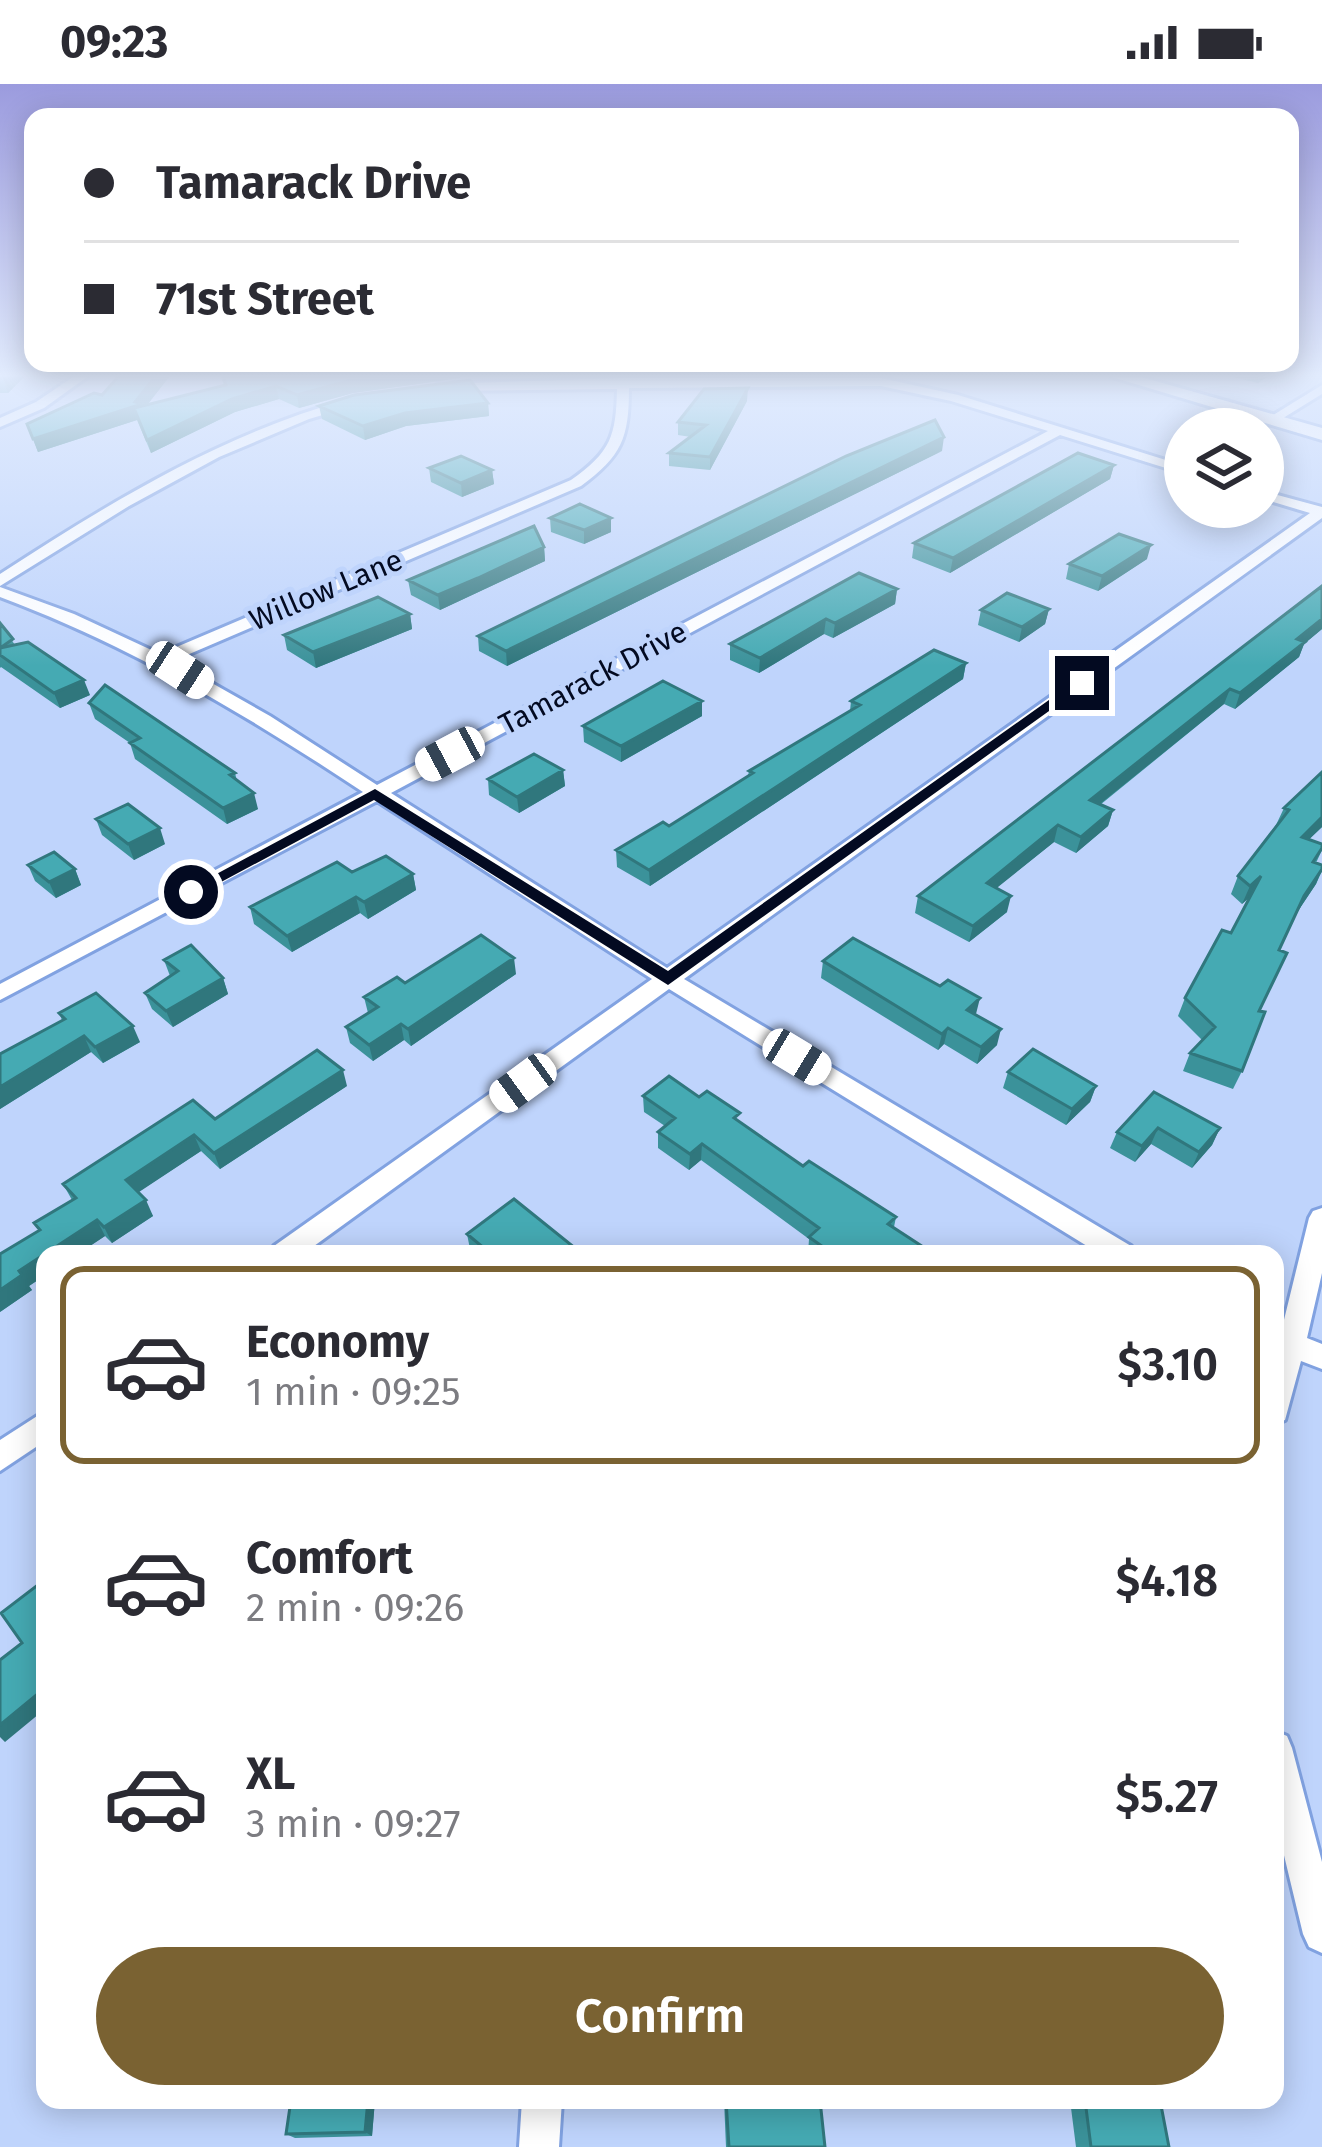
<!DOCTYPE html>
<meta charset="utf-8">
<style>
body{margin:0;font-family:"Fira Sans",sans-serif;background:#f7f7f7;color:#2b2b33;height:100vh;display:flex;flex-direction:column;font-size:45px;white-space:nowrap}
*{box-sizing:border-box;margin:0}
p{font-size:39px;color:#7c7c81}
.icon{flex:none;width:66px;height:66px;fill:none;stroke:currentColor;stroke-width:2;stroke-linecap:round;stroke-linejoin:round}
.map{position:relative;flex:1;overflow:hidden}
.drawer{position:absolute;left:36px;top:1161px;width:1248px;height:864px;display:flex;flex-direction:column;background:#fff;border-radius:24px;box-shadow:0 6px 30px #0003}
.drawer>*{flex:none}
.hud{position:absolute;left:24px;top:24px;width:1275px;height:264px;border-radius:24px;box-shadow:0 6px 30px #0003;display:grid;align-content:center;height:264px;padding:0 60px;background:#fff}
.fabs{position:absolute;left:1164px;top:324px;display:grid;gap:24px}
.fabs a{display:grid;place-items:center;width:120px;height:120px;border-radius:50%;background:#fff;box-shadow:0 6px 30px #0003;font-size:60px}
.end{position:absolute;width:54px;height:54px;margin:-27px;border:15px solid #030a21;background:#fff;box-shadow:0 0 0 6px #fff}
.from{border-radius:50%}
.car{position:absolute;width:36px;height:72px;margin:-36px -18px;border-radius:15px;box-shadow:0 0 9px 3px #0007;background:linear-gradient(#fff 24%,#345 0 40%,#fff 0 76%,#345 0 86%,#fff 0)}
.hud b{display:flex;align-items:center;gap:42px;height:114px;font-size:45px}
.hud b+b{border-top:3px solid #e1e1e2}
.hud i{width:30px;height:30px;background:#2b2b33}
ul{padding:21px 0 0;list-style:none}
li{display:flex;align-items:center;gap:36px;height:198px;margin:0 24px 18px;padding:0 36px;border:6px solid transparent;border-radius:24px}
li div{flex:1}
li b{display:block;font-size:45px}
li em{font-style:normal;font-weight:600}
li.active{border-color:#7a6232}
li>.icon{width:108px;height:108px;stroke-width:1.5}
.button{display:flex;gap:24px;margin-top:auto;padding:24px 60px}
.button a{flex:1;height:138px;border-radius:72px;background:#7a6232;color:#fff;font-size:48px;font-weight:600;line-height:138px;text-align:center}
.status{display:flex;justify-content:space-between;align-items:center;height:84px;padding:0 60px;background:#fff;direction:ltr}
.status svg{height:33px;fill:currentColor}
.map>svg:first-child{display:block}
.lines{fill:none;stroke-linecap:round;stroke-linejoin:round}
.minor-casing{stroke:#81a2e1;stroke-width:6}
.secondary-casing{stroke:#81a2e1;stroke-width:6}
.minor{fill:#fff;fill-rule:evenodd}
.secondary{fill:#fff;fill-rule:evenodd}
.wall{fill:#3b929a}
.shaded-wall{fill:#30777d}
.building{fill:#45aab3;stroke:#30777d;stroke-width:3}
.route{fill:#030a21}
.labels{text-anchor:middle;stroke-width:10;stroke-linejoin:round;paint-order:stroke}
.far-street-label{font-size:30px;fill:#030a21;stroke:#bfd4fc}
</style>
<div class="status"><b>09:23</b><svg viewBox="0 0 49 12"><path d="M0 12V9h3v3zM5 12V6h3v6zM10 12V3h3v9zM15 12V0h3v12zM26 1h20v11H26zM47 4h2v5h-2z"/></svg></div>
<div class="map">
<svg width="1322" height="2063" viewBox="0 0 1322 2063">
<rect width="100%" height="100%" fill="#bfd4fc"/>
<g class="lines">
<!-- minor casing -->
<g class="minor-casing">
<path id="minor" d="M73,293H87L44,324L0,343V334L36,318Z
M623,294H881L958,311L1185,382V390L1060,351L391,709L667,884L1310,429L1263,415V407L1322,423V434L684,895L1131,1162L1135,1170H1100L669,905L303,1170H270L274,1162L652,895L377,717L0,916V900L363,708C247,631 131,562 0,513V503L74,530L160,570L571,396C611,368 616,352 617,305L442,307L438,300ZM881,302L951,317L1048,347L377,701L270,632L173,577L581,402C622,372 629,354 629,304Z
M1322,301V310L1275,339L1265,336Z
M349,315L353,322L309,335L219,373L129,422L0,502V490C109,419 222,350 349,315Z
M1322,1124V1189L1307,1254L1322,1260V1285L1301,1277L1285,1336L1275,1340V1241L1282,1244L1309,1134L1313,1127Z
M45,1327V1357L0,1387V1356Z
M1275,1647L1287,1652L1292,1664L1322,1778V1869L1309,1863L1303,1850L1275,1734Z
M522,2016H562L559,2063H519Z"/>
</g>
<!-- secondary casing -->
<g class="secondary-casing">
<path id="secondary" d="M1112,293H1141L1322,344V356Z"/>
</g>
<!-- minor -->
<use href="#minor" class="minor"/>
<!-- secondary -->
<use href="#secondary" class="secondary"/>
</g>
<!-- wall -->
<path class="wall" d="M0,293H24L8,309H0Z
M118,293H169L147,321L224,301L221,293L460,294L353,309L299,324L279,315L235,328L151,369L137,336L38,368L27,340L102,311Z
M1233,293H1268L1258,299Z
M747,317L710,386L669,382V369L691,353L678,351V338Z
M488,319L489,332L406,342L365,356L322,335L319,322Z
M942,367L507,582L479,567L478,552Z
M1114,381L1110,395L950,489L912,474L914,459Z
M429,384L492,386L494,400L462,413L431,398Z
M550,434L611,448L584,460L551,448Z
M544,463L545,477L440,526L411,511L408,496Z
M1147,475L1098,507L1066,495L1069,480Z
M1322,502V545L1304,560L1299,573L1235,625L1224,620L1100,721L1113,726L1108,742L1076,769L1054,758L996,804L1007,828L969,858L915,829L918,812Z
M897,505L895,520L833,554L824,550L759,589L730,576V560Z
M1049,525L1045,540L1019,558L978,541L981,526Z
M410,530L412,545L316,584L287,566L284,551Z
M0,539L15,561L90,611L60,624L1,583L0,584Z
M966,579L963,595L650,802L617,783L616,766L669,742L748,692L749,687L850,627L851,617Z
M702,617V632L621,678L584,658L583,642Z
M89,619L235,689L237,697L258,725L227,740L135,675L130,659L95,635Z
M563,686L565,702L519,729L489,711L488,695Z
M1322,688V743L1309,755L1322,766L1316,779L1322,787L1316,800L1296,830L1279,866L1242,987L1233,1005L1183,987L1190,969L1202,956L1178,932L1185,914L1231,849L1250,813L1242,820L1231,810L1238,792L1276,741L1284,724Z
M96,735L165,760L134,776L102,751Z
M28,781L75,785L81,801L56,814L35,797Z
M352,788L413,790L416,806L368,835L360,829L292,868L254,840L250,823Z
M164,876L223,894L228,910L173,943L152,925L145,909L170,892Z
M823,877L976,931L997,961L977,980L944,960L938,966L821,894Z
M516,890L411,962L404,956L373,977L350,959L346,943L368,929L364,913L405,899Z
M59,929L140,958L103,979L91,968L0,1025V970L62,936Z
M1008,988L1096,1002L1090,1018L1066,1041L1003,1004Z
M347,1002L220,1085L201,1067L138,1108L153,1132L112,1159L105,1152L29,1202L32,1206L0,1228L39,1147L34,1139L72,1116L63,1100L215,1035Z
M1154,1008L1220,1044L1212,1061L1192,1084L1151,1060L1135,1078L1110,1064L1117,1048Z
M643,1012L739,1037L803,1082L896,1133L894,1143L934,1170H808L809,1155L701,1076L689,1086L658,1064V1048L665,1042L644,1028Z
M467,1150L575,1164L576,1170H476L470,1165Z
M291,2016H375L372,2052L295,2054L286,2050Z
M724,2016H820L825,2063H726Z
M1070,2016H1160L1169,2063H1076Z"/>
<!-- shaded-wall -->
<path class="shaded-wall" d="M6,293H24L8,309L3,296Z
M155,293H169L144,325L134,324L137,336L38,368L33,355L135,318Z
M370,293H460V294L353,309L299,324L297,311L351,296Z
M276,302L279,315L235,328L151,369L147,356L232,315Z
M748,304L747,317L710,386V373Z
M488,319L489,332L406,342L365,356L363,342L405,329Z
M944,353L942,367L507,582L506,567Z
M1114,381L1110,395L950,489L953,474Z
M492,386L494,400L462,413L461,399Z
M611,434V448L584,460V446Z
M1151,461L1147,475L1098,507L1102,492Z
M544,463L545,477L440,526L438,511Z
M897,505L895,520L833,554L835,539Z
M1049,525L1045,540L1019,558L1022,543Z
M410,530L412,545L316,584L313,568Z
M826,535L824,550L759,589L760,574Z
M1322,535V545L1304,560L1299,573L1235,625L1240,609L1297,555Z
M966,579L963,595L650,802L649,786Z
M84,596L90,611L60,624L54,609Z
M1230,605L1224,620L1085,732L1090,716Z
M702,617V632L621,678V662Z
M563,686L565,702L519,729L517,713Z
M254,709L258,725L227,740L223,724Z
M1113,726L1108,742L1076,769L1081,753Z
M1322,733V743L1294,770L1302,753Z
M1058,741L1054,758L983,815L987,799Z
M160,744L165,760L134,776L128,760Z
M75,785L81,801L56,814L49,798Z
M1322,785L1316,800L1296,830L1304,812Z
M413,790L416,806L368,835L364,818Z
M1261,792L1253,810L1242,820L1250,802Z
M1011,812L1007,828L969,858L973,842Z
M356,813L360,829L292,868L287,852Z
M514,874L516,890L411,962L408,945Z
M223,894L228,910L173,943L166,927Z
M980,914L976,930L967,926Z
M401,940L404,956L373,977L369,961Z
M133,942L140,958L103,979L95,963Z
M948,944L944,960L938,966L942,950Z
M1001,945L997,961L977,980L981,963Z
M84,952L91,968L0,1025V1003Z
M343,986L347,1002L220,1085L214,1069Z
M1096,1002L1090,1018L1066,1041L1072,1025Z
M1158,1044L1151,1060L1135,1078L1142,1062Z
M1220,1044L1212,1061L1192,1084L1199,1068Z
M194,1051L201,1067L133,1112L126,1096Z
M702,1060L701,1076L689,1086L690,1070Z
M146,1116L153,1132L112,1159L104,1143Z
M97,1136L105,1152L78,1170H45V1191L29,1202L32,1206L0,1228V1206L19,1187Z
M45,1604V1625L5,1658L0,1653V1641Z
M368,2016H375L372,2052L365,2048Z"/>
<!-- building -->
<path class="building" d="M118,293H155L135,318L142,320L33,355L27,340L94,309L102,311Z
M223,293H370L351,296L297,311L276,302L232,315L147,356L134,324L226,301Z
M470,296L488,319L405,329L363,342L319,322L354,311Z
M748,304L710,373L669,369L706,341L678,338L704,305Z
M935,336L944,353L506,567L478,552L846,372Z
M1078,369L1114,381L953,474L914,459Z
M461,372L492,386L461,399L429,384Z
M580,420L611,434L584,446L550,434Z
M534,442L544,463L478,494L438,511L408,496Z
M1119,450L1151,461L1102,492L1069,480Z
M859,489L897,505L835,539L826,535L760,574L730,560Z
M1322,502V535L1297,555L1305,558L1240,609L1230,605L1090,716L1113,726L1081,753L1058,741L987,799L1011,812L973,842L918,812Z
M1007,509L1049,525L1022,543L981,526Z
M378,513L410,530L313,568L284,551Z
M0,539L13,555L0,564L28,558L84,596L54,609L0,571Z
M934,566L966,579L649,786L616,766L663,738L669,742L753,689L749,687L860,621L851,617Z
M663,597L702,617L621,662L583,642Z
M105,601L235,689L230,691L254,709L223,724L130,659L140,654L89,619Z
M534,670L563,686L517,713L488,695Z
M1322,688V733L1302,753L1322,760V764L1313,778L1322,781V785L1304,812L1279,866L1287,869L1259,927L1265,928L1242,987L1190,969L1215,943L1185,914L1222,846L1231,849L1261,792L1250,802L1238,792L1289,726L1284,724Z
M128,720L160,744L128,760L96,735Z
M54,768L75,785L49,798L28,781Z
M386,772L413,790L364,818L356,813L287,852L250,823L337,778L352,788Z
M481,851L514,874L408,945L401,940L369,961L346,943L378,923L364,913L397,893L405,899Z
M853,854L940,902L948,896L980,914L967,926L1001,945L981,963L948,944L942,950L823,877Z
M191,861L223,894L166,927L145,909L178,887L164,876Z
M96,909L133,942L95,963L84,952L0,1003V970L65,935L59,929Z
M1033,965L1096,1002L1072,1025L1008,988Z
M317,966L343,986L214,1069L194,1051L126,1096L146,1116L104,1143L97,1136L19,1187L22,1191L0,1206V1170L40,1146L34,1139L76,1114L63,1100L193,1016L215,1035Z
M669,992L699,1013L707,1007L740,1029L734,1034L803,1082L809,1077L896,1133L888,1140L934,1170H873L863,1163L855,1170H833L809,1153L819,1144L702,1060L690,1070L658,1048L675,1034L643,1012Z
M1154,1008L1220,1044L1199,1068L1158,1044L1142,1062L1117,1048Z
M514,1115L575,1164L568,1170H491L467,1150Z
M39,1500L45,1508V1604L0,1641V1576L22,1559L1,1529Z
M291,2016H368L365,2048L286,2050Z
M726,2016H820L825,2063H729Z
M1085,2016H1160L1169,2063H1091Z"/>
<!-- sky -->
<linearGradient id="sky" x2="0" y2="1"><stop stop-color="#9b9bde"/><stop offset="0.5" stop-color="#e2ecfe"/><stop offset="1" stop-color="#e2ecfe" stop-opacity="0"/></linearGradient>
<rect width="1322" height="582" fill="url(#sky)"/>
<!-- route -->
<path class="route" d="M1077,596L1088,599L668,901L374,716L197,811L183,808L375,705L668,887Z"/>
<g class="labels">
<!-- far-street labels -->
<g class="far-street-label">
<text transform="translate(326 506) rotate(-23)" y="10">Willow Lane</text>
<text transform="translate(593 594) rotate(-28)" y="10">Tamarack Drive</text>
</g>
</g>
</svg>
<div class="fabs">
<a><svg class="icon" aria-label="layers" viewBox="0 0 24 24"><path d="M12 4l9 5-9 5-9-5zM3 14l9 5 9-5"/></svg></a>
</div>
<i class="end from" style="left:191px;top:808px"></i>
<i class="end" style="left:1082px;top:599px"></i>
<i class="car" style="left:180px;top:586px;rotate:123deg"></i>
<i class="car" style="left:450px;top:670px;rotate:242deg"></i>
<i class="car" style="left:797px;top:973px;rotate:121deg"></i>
<i class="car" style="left:523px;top:999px;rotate:234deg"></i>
<div class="hud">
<b><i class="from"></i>Tamarack Drive</b>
<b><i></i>71st Street</b>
</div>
<section class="drawer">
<ul>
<li class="active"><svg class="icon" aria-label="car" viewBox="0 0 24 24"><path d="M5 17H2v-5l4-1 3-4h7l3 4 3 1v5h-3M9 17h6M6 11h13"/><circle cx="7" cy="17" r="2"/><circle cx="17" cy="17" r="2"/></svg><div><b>Economy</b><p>1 min · 09:25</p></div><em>$3.10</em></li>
<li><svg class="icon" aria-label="car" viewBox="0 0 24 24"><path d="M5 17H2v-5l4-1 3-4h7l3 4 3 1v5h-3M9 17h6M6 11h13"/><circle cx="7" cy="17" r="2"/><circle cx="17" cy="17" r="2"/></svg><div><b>Comfort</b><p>2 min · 09:26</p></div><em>$4.18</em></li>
<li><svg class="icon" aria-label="car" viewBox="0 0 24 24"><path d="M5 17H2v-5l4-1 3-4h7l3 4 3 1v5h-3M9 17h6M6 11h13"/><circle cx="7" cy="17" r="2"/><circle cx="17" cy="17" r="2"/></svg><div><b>XL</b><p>3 min · 09:27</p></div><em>$5.27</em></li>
</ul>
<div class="button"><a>Confirm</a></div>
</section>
</div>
